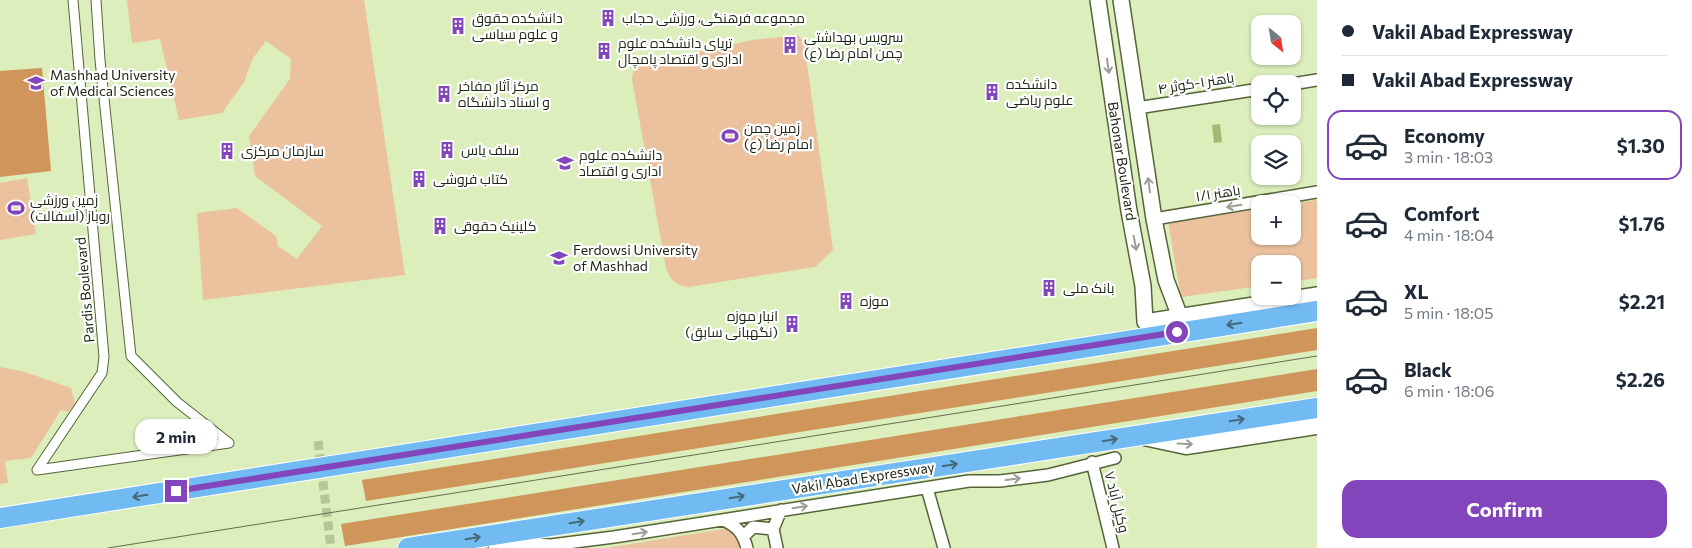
<!DOCTYPE html>
<meta charset="utf-8">
<style>
body{margin:0;font-family:Commissioner,Cairo,sans-serif;background:#f6f6f7;color:#1f2937;height:100vh;display:flex;flex-direction:column;font-size:19px;white-space:nowrap}
*{box-sizing:border-box;margin:0}
p{font-size:16px;color:#747a83}
.icon{flex:none;width:28px;height:28px;fill:none;stroke:currentColor;stroke-width:2;stroke-linecap:round;stroke-linejoin:round}
.map{position:relative;flex:1;overflow:hidden}
.details{display:flex;flex-direction:column;background:#fff;width:375px}
.details>*{flex:none}
.top-card{display:grid;align-content:center;height:110px;padding:0 25px;background:#fff}
.needle{width:32px;rotate:150deg}
.fabs{position:absolute;left:1251px;top:15px;display:grid;gap:10px}
.fabs a{display:grid;place-items:center;width:50px;height:50px;border-radius:10px;background:#fff;box-shadow:0 1px 4px #0004;font-size:25px}
.end{position:absolute;width:22px;height:22px;margin:-11px;border:6px solid #8345bb;background:#fff;box-shadow:0 0 0 2px #fff}
.from{border-radius:50%}
.bubble{position:absolute;height:35px;border-radius:15px;background:#fff;box-shadow:0 1px 4px #0004;font-size:16px;font-weight:700;line-height:35px;text-align:center}
.top-card b{display:flex;align-items:center;gap:18px;height:48px;font-size:19px}
.top-card b+b{border-top:1px solid #e0e1e3}
.top-card i{width:12px;height:12px;background:#1f2937}
ul{padding:0;list-style:none}
li{display:flex;align-items:center;gap:15px;height:70px;margin:0 10px 8px;padding:0 15px;border:2px solid transparent;border-radius:15px}
li div{flex:1}
li b{display:block;font-size:19px}
li em{font-style:normal;font-weight:700}
li.active{border-color:#8345bb}
li>.icon{width:45px;height:45px;stroke-width:1.5}
.cta{display:flex;gap:10px;margin-top:auto;padding:10px 25px}
.cta a{flex:1;height:58px;border-radius:15px;background:#8345bb;color:#fff;font-size:20px;font-weight:700;line-height:58px;text-align:center}
main{display:flex;flex:1;min-height:0}
.map>svg:first-child{display:block}
.green{fill:#ebc29d}
.forest{fill:#cf955a}
.water{fill:#a1bc72}
.lines{fill:none;stroke-linecap:round;stroke-linejoin:round}
.pedestrian-tunnel{stroke:#b6c69a;stroke-width:9;stroke-dasharray:9 4.5;stroke-linecap:butt}
.pedestrian-casing{stroke:#556538;stroke-width:11}
.minor-casing{stroke:#556538;stroke-width:14}
.tertiary-casing{stroke:#556538;stroke-width:18}
.secondary-casing{stroke:#556538;stroke-width:19}
.trunk-casing{stroke:#fff;stroke-width:22}
.pedestrian{stroke:#fff;stroke-width:9}
.minor{stroke:#fff;stroke-width:11}
.tertiary{stroke:#fff;stroke-width:15}
.secondary{stroke:#fff;stroke-width:16}
.trunk{stroke:#72baf2;stroke-width:20}
.tram{stroke:#636e50;stroke-width:1}
.oneway{stroke:#9b9e95}
.oneway2{stroke:#456978}
.route{stroke:#8345bb;stroke-width:6}
.labels{text-anchor:middle;stroke-width:4.5;stroke-linejoin:round;paint-order:stroke}
.poi-label{font-size:14px;fill:#202714;stroke:#fff;text-anchor:start}
.street-label{font-size:14px;fill:#202714;stroke:#fff}
</style>
<main>
<div class="map">
<svg width="1317" height="548" viewBox="0 0 1317 548">
<rect width="100%" height="100%" fill="#dbeebc"/>
<!-- green -->
<path class="green" d="M127,0H364L405,275L203,300L197,213L237,208L276,236L278,246L297,259L322,226L255,176L249,136L290,79L291,59L266,41L253,58L244,82L222,113L179,120L160,39L132,43Z
M798,35L804,42L833,250L815,267L688,287C675,285 670,280 666,268L632,79L634,66L752,40Z
M27,178L36,234L0,240V183Z
M1317,200V278L1293,282L1292,264H1260V286L1181,297L1168,222L1260,208V236H1292L1291,204Z
M0,367L25,372L71,388L75,403L68,412L61,410L31,458L5,461L8,483L0,484Z
M735,527L742,548H606Z"/>
<!-- forest -->
<path class="forest" d="M42,68L51,171L0,177V71Z
M1317,328V350L366,501L362,480Z
M1317,369V391L345,546L341,524Z"/>
<!-- water -->
<path class="water" d="M1220,124L1222,142L1214,143L1212,125Z"/>
<g class="lines">
<!-- pedestrian-tunnel -->
<path class="pedestrian-tunnel" d="M318,441L331,548"/>
<!-- pedestrian casing -->
<g class="pedestrian-casing">
<path id="pedestrian" d="M73,0L104,357L102,373L37,470L229,443L177,402L131,356L100,60L96,0"/>
</g>
<!-- minor casing -->
<g class="minor-casing">
<path id="minor" d="M1292,84L1317,80
M1137,108L1260,89
M1154,219L1317,192
M1092,462L1113,548
M927,488L944,548
M723,520C737,526 743,533 747,548
M744,536L753,527L773,529
M504,542L551,545L614,537L969,481H1000L1048,475L1115,458
M777,548L773,529L781,510"/>
</g>
<!-- tertiary casing -->
<g class="tertiary-casing">
<path id="tertiary" d="M1098,0L1129,211L1143,286L1145,322L1317,295
M1121,0L1154,219L1166,280L1180,317"/>
</g>
<!-- secondary casing -->
<g class="secondary-casing">
<path id="secondary" d="M1144,437L1186,446L1317,426
M497,548L520,533"/>
</g>
<!-- trunk casing -->
<g class="trunk-casing">
<path id="trunk" d="M0,518L1317,311
M408,548L1317,408"/>
</g>
<!-- pedestrian -->
<use href="#pedestrian" class="pedestrian"/>
<!-- minor -->
<use href="#minor" class="minor"/>
<!-- tertiary -->
<use href="#tertiary" class="tertiary"/>
<!-- secondary -->
<use href="#secondary" class="secondary"/>
<!-- trunk -->
<use href="#trunk" class="trunk"/>
<!-- tram -->
<path class="tram" d="M108,548L1317,356"/>
</g>
<!-- one-way arrows -->
<defs><path id="oneway-shaft" d="M-6 0H5M1.5-3L5.5 0L1.5 3" fill="none" stroke-width="1.6" stroke-linecap="round" stroke-linejoin="round" transform="scale(1.25)"/></defs>
<g class="oneway">
<use href="#oneway-shaft" transform="translate(1108 66) rotate(82)"/>
<use href="#oneway-shaft" transform="translate(1149 185) rotate(-98)"/>
<use href="#oneway-shaft" transform="translate(1234 206) rotate(171)"/>
<use href="#oneway-shaft" transform="translate(1135 243) rotate(79)"/>
<use href="#oneway-shaft" transform="translate(1185 444) rotate(3)"/>
<use href="#oneway-shaft" transform="translate(1013 479) rotate(-7)"/>
<use href="#oneway-shaft" transform="translate(800 507) rotate(-9)"/>
<use href="#oneway-shaft" transform="translate(640 533) rotate(-9)"/>
</g>
<g class="oneway2">
<use href="#oneway-shaft" transform="translate(1234 324) rotate(171)"/>
<use href="#oneway-shaft" transform="translate(1237 420) rotate(-9)"/>
<use href="#oneway-shaft" transform="translate(1110 440) rotate(-9)"/>
<use href="#oneway-shaft" transform="translate(950 465) rotate(-9)"/>
<use href="#oneway-shaft" transform="translate(140 496) rotate(171)"/>
<use href="#oneway-shaft" transform="translate(737 497) rotate(-9)"/>
<use href="#oneway-shaft" transform="translate(577 522) rotate(-9)"/>
<use href="#oneway-shaft" transform="translate(473 538) rotate(-9)"/>
</g>
<g class="lines">
<!-- route -->
<path class="route" d="M176,491L1177,332"/>
</g>
<!-- icons -->
<defs>
<g id="building-bare" transform="scale(1.35)"><path d="M-4-6H4V6H1V3H-1V6H-4ZM-2.5-4.3h1.7v1.8h-1.7ZM.8-4.3h1.7v1.8H.8ZM-2.5-1h1.7V.8h-1.7ZM.8-1h1.7V.8H.8Z" fill="#8345bb" stroke="#fff" stroke-width="2.5" paint-order="stroke"/></g>
<g id="university-bare" transform="scale(1.35)"><path d="M0-5L7-2L0 1L-7-2ZM-4 1L0 2.5L4 1V4Q0 6-4 4Z" fill="#8345bb" stroke="#fff" stroke-width="2.5" paint-order="stroke"/></g>
<g id="stadium-bare" transform="scale(1.35)"><path d="M0-5a6.5 5 0 1 0 0 10a6.5 5 0 1 0 0-10ZM-3.5-1.8h7v3.6h-7Z" fill="#8345bb" stroke="#fff" stroke-width="2.5" paint-order="stroke"/></g>
</defs>
<g fill-rule="evenodd">
<use href="#building-bare" x="608" y="18"/>
<use href="#building-bare" x="458" y="26"/>
<use href="#building-bare" x="790" y="45"/>
<use href="#building-bare" x="604" y="51"/>
<use href="#university-bare" x="36" y="83"/>
<use href="#building-bare" x="992" y="92"/>
<use href="#building-bare" x="444" y="94"/>
<use href="#stadium-bare" x="730" y="136"/>
<use href="#building-bare" x="447" y="150"/>
<use href="#building-bare" x="227" y="151"/>
<use href="#university-bare" x="565" y="163"/>
<use href="#building-bare" x="419" y="179"/>
<use href="#stadium-bare" x="16" y="208"/>
<use href="#building-bare" x="440" y="226"/>
<use href="#university-bare" x="559" y="258"/>
<use href="#building-bare" x="1049" y="288"/>
<use href="#building-bare" x="846" y="301"/>
<use href="#building-bare" x="792" y="324"/>
</g>
<g class="labels">
<!-- poi labels -->
<g class="poi-label">
<text x="472" y="23">دانشکده حقوق<tspan x="472" dy="16">و علوم سیاسی</tspan></text>
<text x="622" y="23">مجموعه فرهنگی، ورزشی حجاب</text>
<text x="804" y="42">سرویس بهداشتی<tspan x="804" dy="16">چمن امام رضا (ع)</tspan></text>
<text x="618" y="48">تریای دانشکده علوم<tspan x="618" dy="16">اداری و اقتصاد پامچال</tspan></text>
<text x="50" y="80">Mashhad University<tspan x="50" dy="16">of Medical Sciences</tspan></text>
<text x="1006" y="89">دانشکده<tspan x="1006" dy="16">علوم ریاضی</tspan></text>
<text x="458" y="91">مرکز آثار مفاخر<tspan x="458" dy="16">و اسناد دانشگاه</tspan></text>
<text x="744" y="133">زمین چمن<tspan x="744" dy="16">امام رضا (ع)</tspan></text>
<text x="461" y="155">سلف یاس</text>
<text x="241" y="156">سازمان مرکزی</text>
<text x="579" y="160">دانشکده علوم<tspan x="579" dy="16">اداری و اقتصاد</tspan></text>
<text x="433" y="184">کتاب فروشی</text>
<text x="30" y="205">زمین ورزشی<tspan x="30" dy="16">روباز (آسفالت)</tspan></text>
<text x="454" y="231">کلینیک حقوقی</text>
<text x="573" y="255">Ferdowsi University<tspan x="573" dy="16">of Mashhad</tspan></text>
<text x="1063" y="293">بانک ملی</text>
<text x="860" y="306">موزه</text>
<text x="778" y="321" text-anchor="end">انبار موزه<tspan x="778" dy="16">(نگهبانی سابق)</tspan></text>
</g>
<!-- street labels -->
<g class="street-label">
<text transform="translate(1196 83) rotate(-9)" y="5">باهنر ۱-کوثر ۴</text>
<text transform="translate(1122 161) rotate(81)" y="5">Bahonar Boulevard</text>
<text transform="translate(1218 193) rotate(-9)" y="5">باهنر ۱/۱</text>
<text transform="translate(85 290) rotate(-95)" y="5">Pardis Boulevard</text>
<text transform="translate(863 478) rotate(-9)" y="5">Vakil Abad Expressway</text>
<text transform="translate(1117 502) rotate(76)" y="5">۷ وکیل آباد</text>
</g>
</g>
</svg>
<div class="fabs">
<a><svg class="needle" viewBox="-14 -14 28 28"><path d="M0-13l5 13h-10z" fill="#e53935"/><path d="M0 13l5-13h-10z" fill="#747a83"/></svg></a>
<a><svg class="icon" aria-label="locate" viewBox="0 0 24 24"><circle cx="12" cy="12" r="6"/><path d="M12 2v4M12 18v4M2 12h4M18 12h4"/></svg></a>
<a><svg class="icon" aria-label="layers" viewBox="0 0 24 24"><path d="M12 4l9 5-9 5-9-5zM3 14l9 5 9-5"/></svg></a>
<a>+</a>
<a>−</a>
</div>
<i class="end from" style="left:1177px;top:332px"></i>
<i class="end" style="left:176px;top:491px"></i>
<div class="bubble" style="left:135px;top:419px;width:82px">2 min</div>
</div>
<section class="details">
<div class="top-card">
<b><i class="from"></i>Vakil Abad Expressway</b>
<b><i></i>Vakil Abad Expressway</b>
</div>
<ul>
<li class="active"><svg class="icon" aria-label="car" viewBox="0 0 24 24"><path d="M5 17H2v-5l4-1 3-4h7l3 4 3 1v5h-3M9 17h6M6 11h13"/><circle cx="7" cy="17" r="2"/><circle cx="17" cy="17" r="2"/></svg><div><b>Economy</b><p>3 min · 18:03</p></div><em>$1.30</em></li>
<li><svg class="icon" aria-label="car" viewBox="0 0 24 24"><path d="M5 17H2v-5l4-1 3-4h7l3 4 3 1v5h-3M9 17h6M6 11h13"/><circle cx="7" cy="17" r="2"/><circle cx="17" cy="17" r="2"/></svg><div><b>Comfort</b><p>4 min · 18:04</p></div><em>$1.76</em></li>
<li><svg class="icon" aria-label="car" viewBox="0 0 24 24"><path d="M5 17H2v-5l4-1 3-4h7l3 4 3 1v5h-3M9 17h6M6 11h13"/><circle cx="7" cy="17" r="2"/><circle cx="17" cy="17" r="2"/></svg><div><b>XL</b><p>5 min · 18:05</p></div><em>$2.21</em></li>
<li><svg class="icon" aria-label="car" viewBox="0 0 24 24"><path d="M5 17H2v-5l4-1 3-4h7l3 4 3 1v5h-3M9 17h6M6 11h13"/><circle cx="7" cy="17" r="2"/><circle cx="17" cy="17" r="2"/></svg><div><b>Black</b><p>6 min · 18:06</p></div><em>$2.26</em></li>
</ul>
<div class="cta"><a>Confirm</a></div>
</section>
</main>
